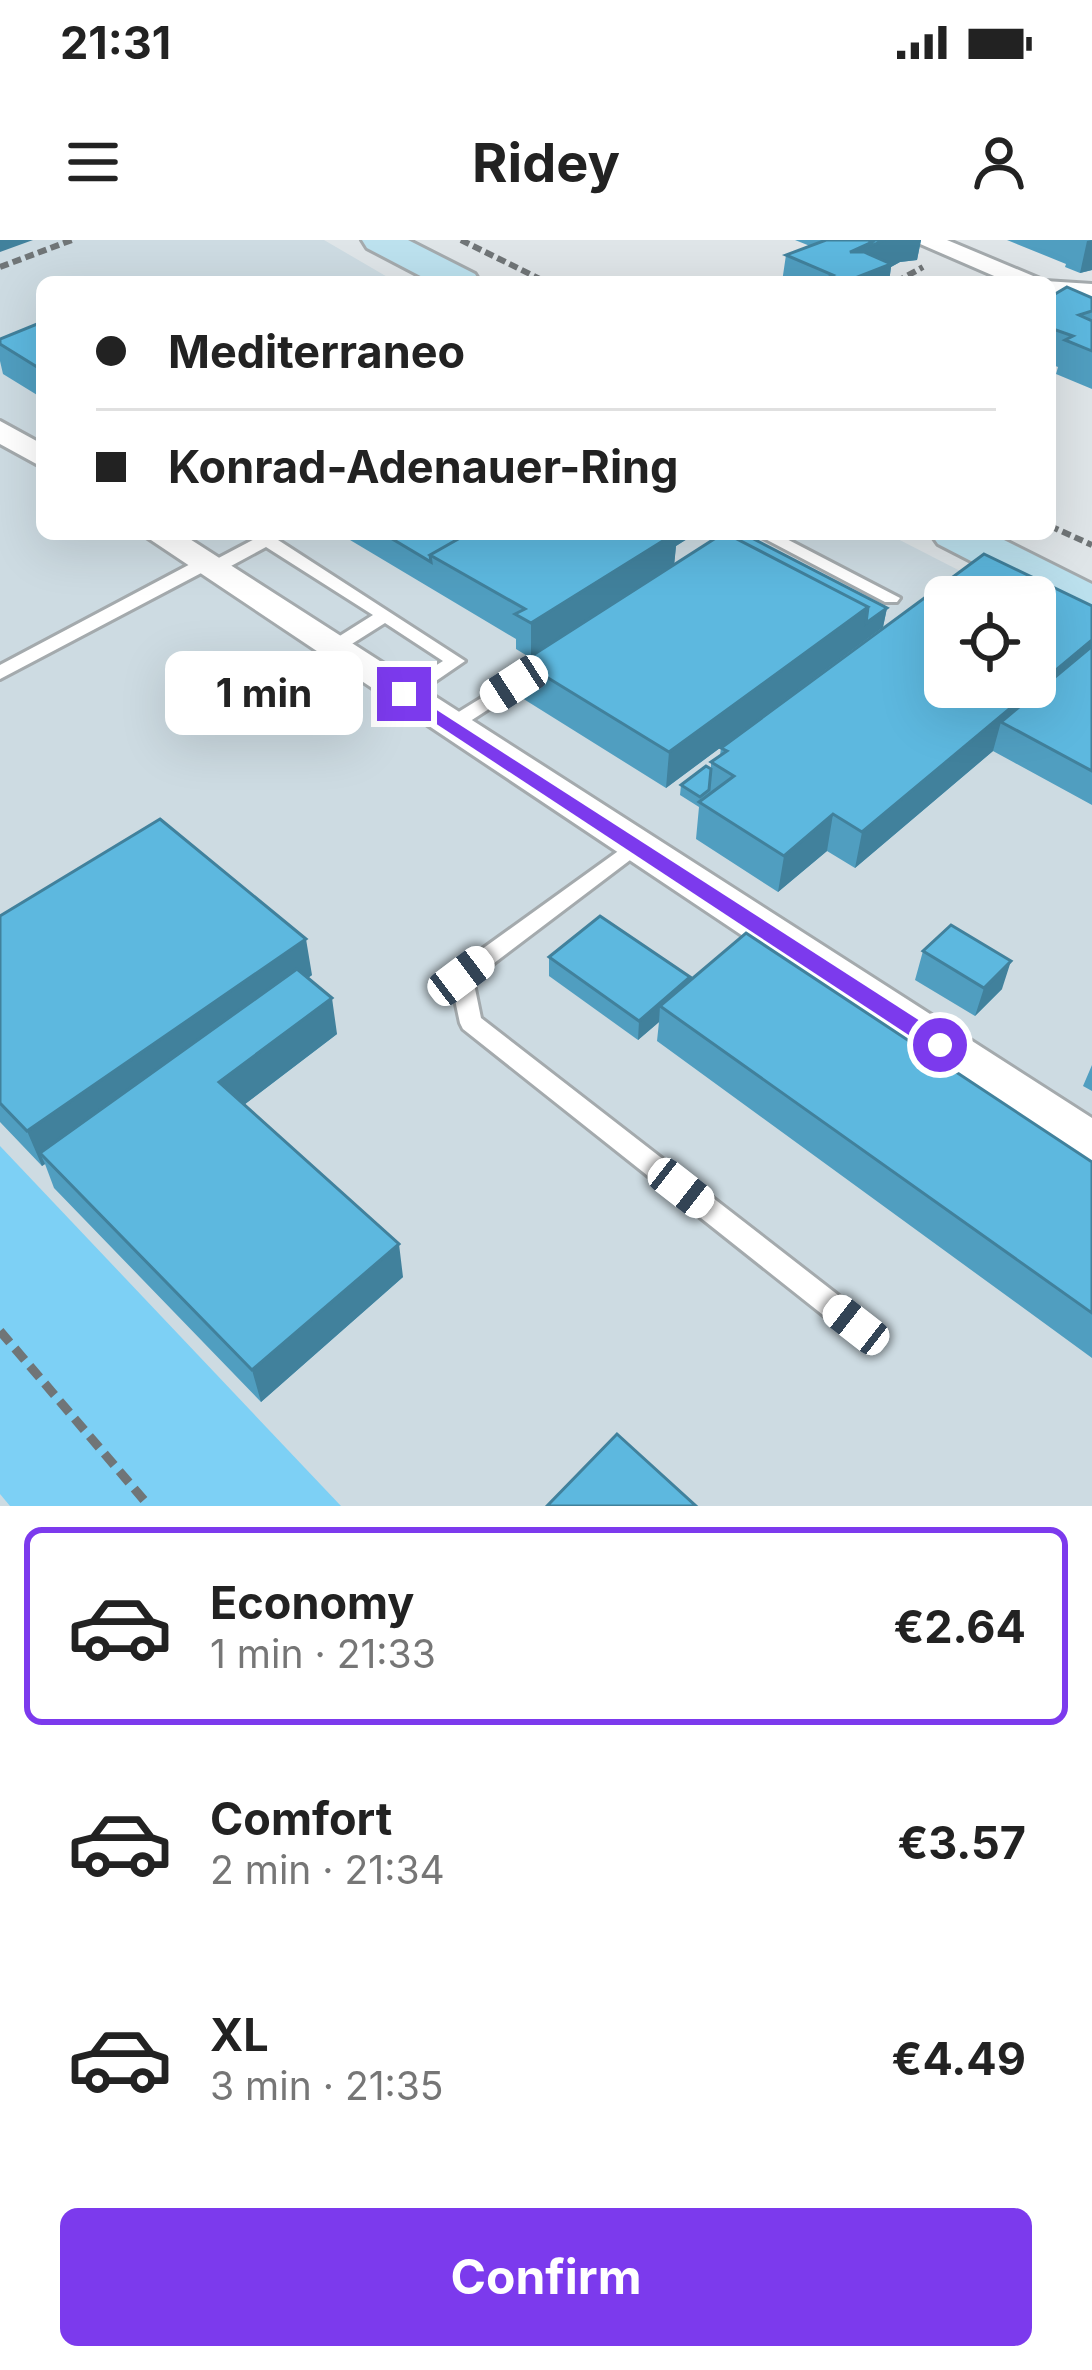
<!DOCTYPE html>
<meta charset="utf-8">
<style>
body{margin:0;font-family:Inter,sans-serif;background:#f2f2f2;color:#222;height:100vh;display:flex;flex-direction:column;font-size:45px;white-space:nowrap}
*{box-sizing:border-box;margin:0}
p{font-size:39px;color:#767676}
.icon{flex:none;width:66px;height:66px;fill:none;stroke:currentColor;stroke-width:2;stroke-linecap:round;stroke-linejoin:round}
.map{position:relative;height:1266px;overflow:hidden}
.sheet{display:flex;flex-direction:column;background:#fff;flex:1}
.sheet>*{flex:none}
.banner{position:absolute;left:36px;top:36px;width:1020px;height:264px;border-radius:18px;box-shadow:0 12px 48px #0002;display:grid;align-content:center;height:264px;padding:0 60px;background:#fff}
.fabs{position:absolute;left:924px;top:336px;display:grid;gap:24px}
.fabs a{display:grid;place-items:center;width:132px;height:132px;border-radius:18px;background:#fff;box-shadow:0 12px 48px #0002;font-size:60px}
.end{position:absolute;width:54px;height:54px;margin:-27px;border:15px solid #7c3aed;background:#fff;box-shadow:0 0 0 6px #fff}
.from{border-radius:50%}
.bubble{position:absolute;height:84px;border-radius:18px;background:#fff;box-shadow:0 12px 48px #0002;font-size:39px;font-weight:700;line-height:84px;text-align:center}
.car{position:absolute;width:36px;height:72px;margin:-36px -18px;border-radius:15px;box-shadow:0 0 9px 3px #0007;background:linear-gradient(#fff 24%,#345 0 40%,#fff 0 76%,#345 0 86%,#fff 0)}
.banner b{display:flex;align-items:center;gap:42px;height:114px;font-size:45px}
.banner b+b{border-top:3px solid #e0e0e0}
.banner i{width:30px;height:30px;background:#222}
ul{padding:21px 0 0;list-style:none}
li{display:flex;align-items:center;gap:36px;height:198px;margin:0 24px 18px;padding:0 36px;border:6px solid transparent;border-radius:18px}
li div{flex:1}
li b{display:block;font-size:45px}
li em{font-style:normal;font-weight:700}
li.selected{border-color:#7c3aed}
li>.icon{width:108px;height:108px;stroke-width:1.5}
.cta{display:flex;gap:24px;margin-top:auto;padding:24px 60px}
.cta a{flex:1;height:138px;border-radius:18px;background:#7c3aed;color:#fff;font-size:48px;font-weight:700;line-height:138px;text-align:center}
.status{display:flex;justify-content:space-between;align-items:center;height:84px;padding:0 60px;background:#fff;direction:ltr}
.status svg{height:33px;fill:currentColor}
header{display:flex;justify-content:space-between;align-items:center;height:156px;padding:0 60px;background:#fff;font-size:54px;font-weight:700}
.map>svg:first-child{display:block}
.built{fill:#cddbe2}
.green{fill:#7dd0f5}
.lines{fill:none;stroke-linecap:round;stroke-linejoin:round}
.lane-casing{stroke:#a4aaad;stroke-width:6}
.street-casing{stroke:#a4aaad;stroke-width:6}
.secondary-casing{stroke:#a4aaad;stroke-width:6}
.path-far1{stroke:#707577;stroke-width:6;stroke-dasharray:9 4.5;stroke-linecap:butt}
.path{stroke:#707577;stroke-width:9;stroke-dasharray:15 8;stroke-linecap:butt}
.lane{fill:#fff;fill-rule:evenodd}
.street{fill:#fff;fill-rule:evenodd}
.secondary{fill:#bce1ee;fill-rule:evenodd}
.wall{fill:#509ec0}
.shaded-wall{fill:#41819c}
.building{fill:#5db8df;stroke:#41819c;stroke-width:3;fill-rule:evenodd}
.route{fill:#7c3aed}
</style>
<div class="status"><b>21:31</b><svg viewBox="0 0 49 12"><path d="M0 12V9h3v3zM5 12V6h3v6zM10 12V3h3v9zM15 12V0h3v12zM26 1h20v11H26zM47 4h2v5h-2z"/></svg></div>
<header><svg class="icon" aria-label="menu" viewBox="0 0 24 24"><path d="M4 6h16M4 12h16M4 18h16"/></svg>Ridey<svg class="icon" aria-label="person" viewBox="0 0 24 24"><circle cx="12" cy="8" r="4"/><path d="M4 21q1-7 8-7t8 7"/></svg></header>
<div class="map">
<svg width="1092" height="1266" viewBox="0 0 1092 1266">
<rect width="100%" height="100%" fill="#dfe5e8"/>
<!-- built -->
<path class="built" d="M0,0H324L396,42H42V294H888L1011,357H945V447H1035L1092,398V1266H0Z"/>
<!-- green -->
<path class="green" d="M0,906L341,1266H10L0,1254Z"/>
<g class="lines">
<!-- lane casing -->
<g class="lane-casing">
<path id="lane" d="M264,294H283L278,300L465,421L411,458H397L395,454L397,450L443,421L385,383L339,412H327L324,408L327,404L373,375L266,307L218,333L205,331L0,439V425L198,320L211,322Z
M756,294H777L900,358L897,362H885Z
M546,418L552,420L555,424L552,428L458,489H444L441,485L444,481Z
M635,599L645,606L642,611L473,739L481,778L865,1076L869,1085L865,1094L856,1097L847,1094L463,789L460,783L450,736L453,730Z"/>
</g>
<!-- street casing -->
<g class="street-casing">
<path id="street" d="M911,0H947L1045,41L1092,44V60L1050,56V42H1008Z
M0,181L42,204V227L0,204Z
M142,294H182L1092,878V924L1075,918Z"/>
</g>
<!-- secondary casing -->
<g class="secondary-casing">
<path id="secondary" d="M362,0H408L475,34L480,42H432L367,8Z
M931,294H992L1092,344V378L1074,374L938,304Z"/>
</g>
<!-- path-far1 -->
<path class="path-far1" d="M461,0L546,42
M0,27L72,0
M896,42L923,27
M1050,286L1092,305"/>
<!-- path -->
<path class="path" d="M0,1091L149,1266"/>
<!-- lane -->
<use href="#lane" class="lane"/>
<!-- street -->
<use href="#street" class="street"/>
<!-- secondary -->
<use href="#secondary" class="secondary"/>
</g>
<!-- wall -->
<path class="wall" d="M795,0H921L917,20L900,22L891,27L889,42H782L786,15L810,6Z
M1007,0H1092V30L1080,33L1065,27L1066,24Z
M1050,57L1092,58V149L1056,134L1058,127L1050,124Z
M42,82V158L3,134L0,121V99Z
M340,294H695L676,306L674,324L887,368L883,387L666,548L522,458V422L529,417L516,409V399Z
M1092,366V565L993,511L855,628L827,611L778,652L696,599L699,567L680,555L681,545L711,529V522L720,515L721,508Z
M0,676L312,735L308,738L337,794L245,864L403,1037L261,1162L54,948L45,924L42,926L0,882Z
M923,711L1002,749L975,776L915,740Z
M549,717L689,741L1092,922V1118L657,801L659,782L638,800L549,736Z
M1092,825V851L1083,846Z"/>
<!-- shaded-wall -->
<path class="shaded-wall" d="M0,0H33L0,12Z
M885,0H921L917,20L900,22L891,27L889,42H846L850,12L872,2Z
M1092,0V30L1080,33L1087,1Z
M658,294H695L676,306L674,327L531,419V383Z
M868,367L887,368L883,387L666,548L669,512Z
M1092,400V427L1001,482L993,511L855,628L862,592Z
M833,574L827,611L778,652L784,616Z
M306,699L312,735L49,921L40,913L45,924L42,926L27,891Z
M1011,721L1002,749L975,776L984,748Z
M690,737L688,757L660,766L659,782L638,800L639,781Z
M332,758L337,794L228,877L219,842Z
M399,1004L403,1037L261,1162L252,1130Z"/>
<!-- building -->
<path class="building" d="M826,0H868L872,2L850,12H864L891,24L845,42H836L827,38L833,35L786,15Z
M868,0H885L871,6L872,2Z
M1067,47L1092,58V71L1079,75L1092,81V111L1065,100L1073,96L1050,88V62L1052,61L1050,60V57Z
M42,82V130L0,104V99Z
M384,294H467L430,315L431,322Z
M467,294H674L531,383L515,374L525,369L430,315Z
M722,294H727L868,367L669,512L522,422Z
M744,294L887,368L866,383L868,367L737,299Z
M984,314L1092,366V400L862,592L833,574L784,616L699,562L734,536L711,522L727,511L721,508ZM945,357H1035V447H945Z
M1091,407L1092,408V531L1001,482Z
M706,526L711,529L709,550L700,557L681,545Z
M160,579L306,699L27,891L0,863V676Z
M600,676L690,737L639,781L549,717Z
M951,685L1011,721L984,748L923,711Z
M746,693L1092,922V1073L660,766Z
M297,729L332,758L219,842L399,1004L252,1130L40,913Z
M617,1194L696,1266H547Z"/>
<!-- route -->
<path class="route" d="M404,449L948,799V811H933L397,458V450Z"/>
</svg>
<div class="fabs">
<a><svg class="icon" aria-label="locate" viewBox="0 0 24 24"><circle cx="12" cy="12" r="6"/><path d="M12 2v4M12 18v4M2 12h4M18 12h4"/></svg></a>
</div>
<i class="end from" style="left:940px;top:805px"></i>
<i class="end" style="left:404px;top:454px"></i>
<div class="bubble" style="left:165px;top:411px;width:198px">1 min</div>
<i class="car" style="left:514px;top:444px;rotate:237deg"></i>
<i class="car" style="left:461px;top:736px;rotate:53deg"></i>
<i class="car" style="left:681px;top:948px;rotate:128deg"></i>
<i class="car" style="left:856px;top:1085px;rotate:308deg"></i>
<div class="banner">
<b><i class="from"></i>Mediterraneo</b>
<b><i></i>Konrad-Adenauer-Ring</b>
</div>
</div>
<section class="sheet">
<ul>
<li class="selected"><svg class="icon" aria-label="car" viewBox="0 0 24 24"><path d="M5 17H2v-5l4-1 3-4h7l3 4 3 1v5h-3M9 17h6M6 11h13"/><circle cx="7" cy="17" r="2"/><circle cx="17" cy="17" r="2"/></svg><div><b>Economy</b><p>1 min · 21:33</p></div><em>€2.64</em></li>
<li><svg class="icon" aria-label="car" viewBox="0 0 24 24"><path d="M5 17H2v-5l4-1 3-4h7l3 4 3 1v5h-3M9 17h6M6 11h13"/><circle cx="7" cy="17" r="2"/><circle cx="17" cy="17" r="2"/></svg><div><b>Comfort</b><p>2 min · 21:34</p></div><em>€3.57</em></li>
<li><svg class="icon" aria-label="car" viewBox="0 0 24 24"><path d="M5 17H2v-5l4-1 3-4h7l3 4 3 1v5h-3M9 17h6M6 11h13"/><circle cx="7" cy="17" r="2"/><circle cx="17" cy="17" r="2"/></svg><div><b>XL</b><p>3 min · 21:35</p></div><em>€4.49</em></li>
</ul>
<div class="cta"><a>Confirm</a></div>
</section>
